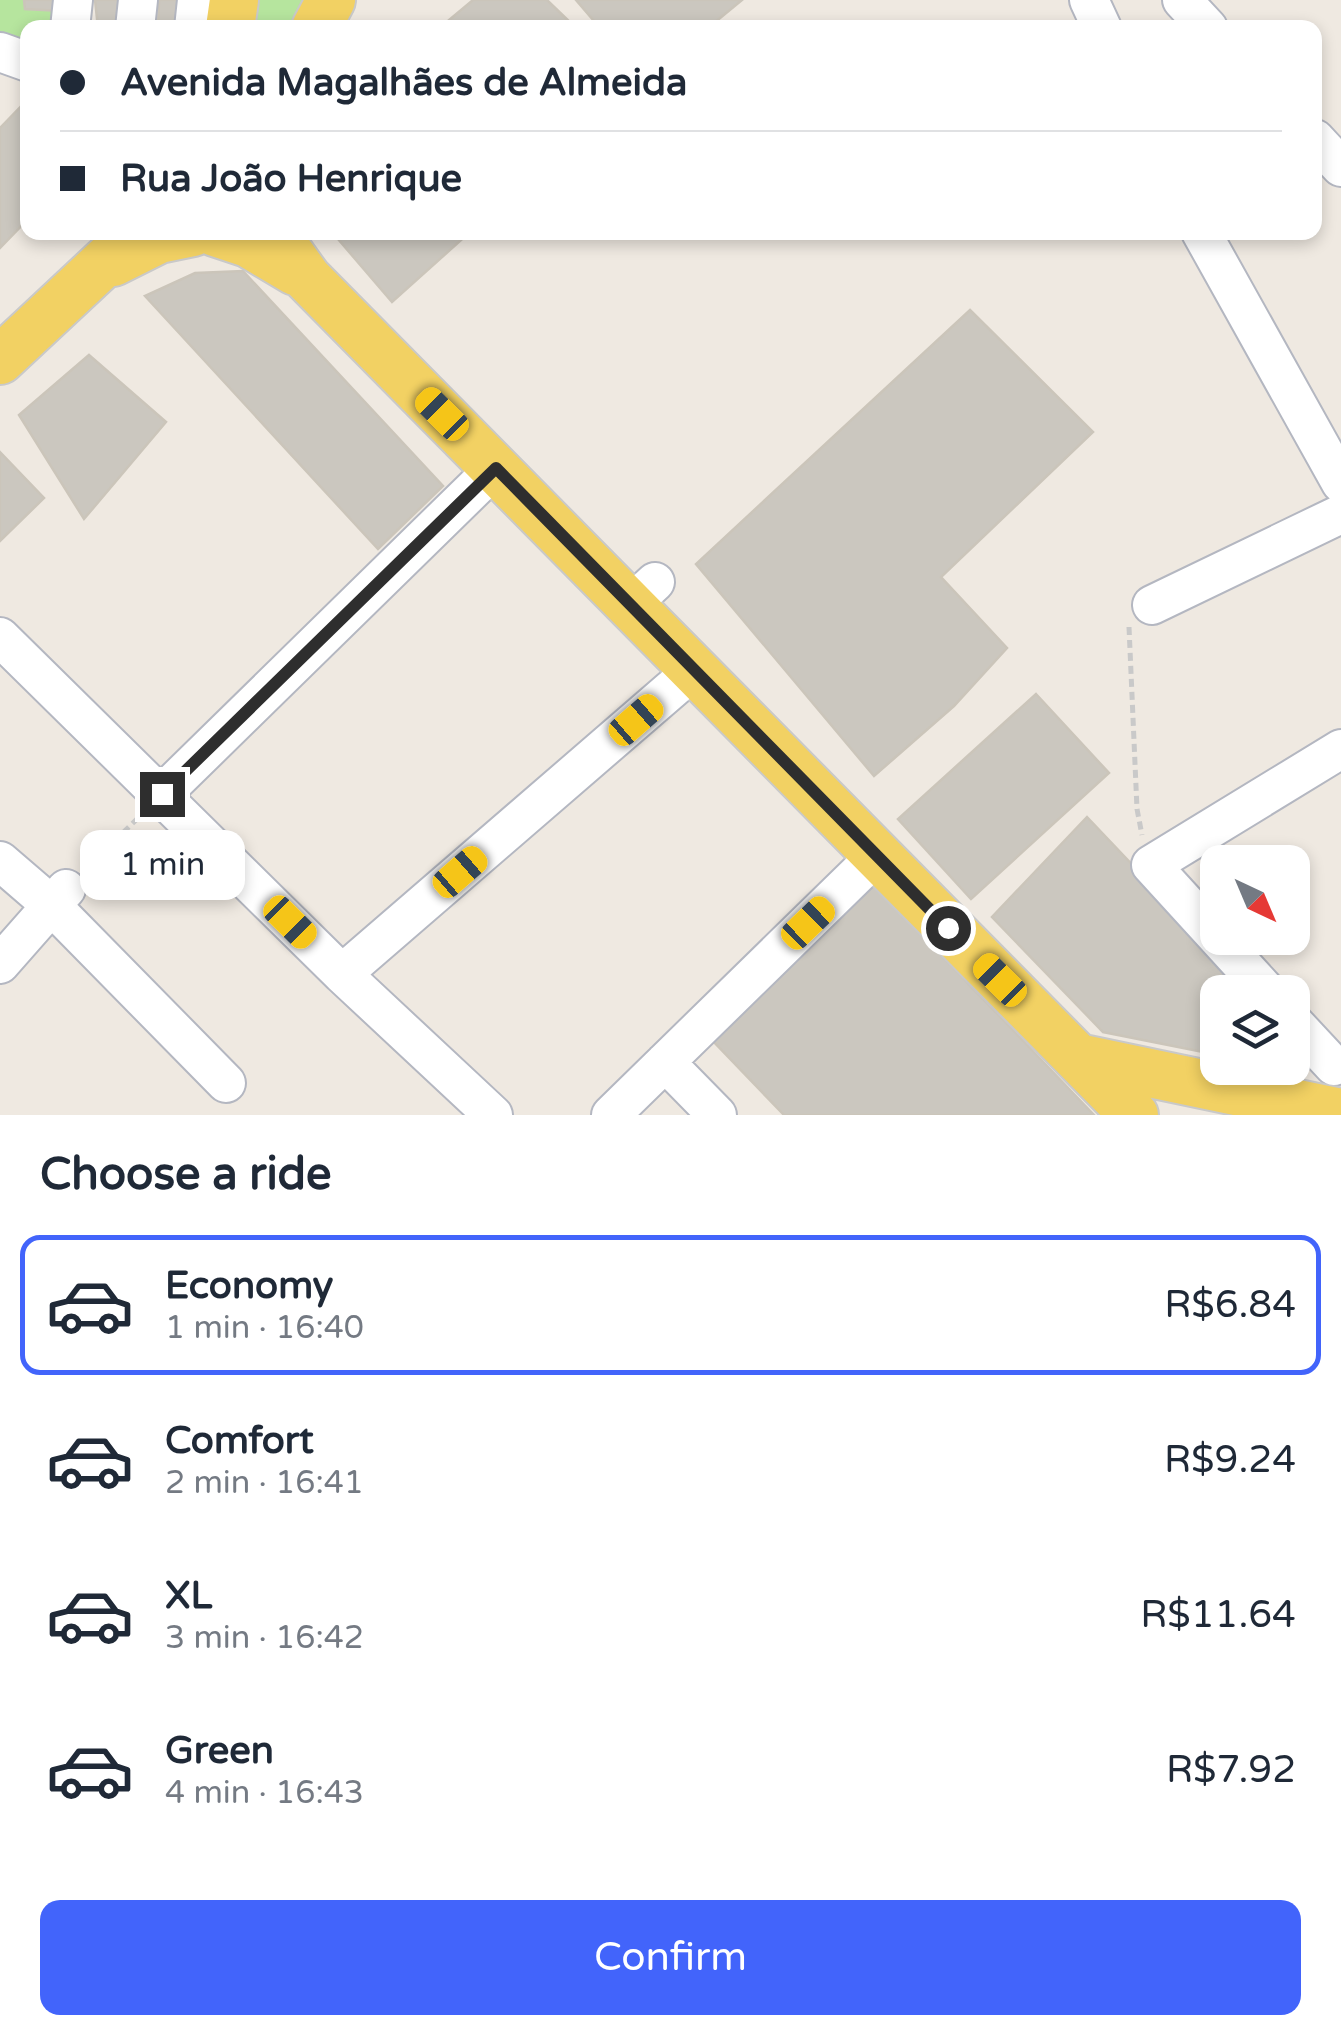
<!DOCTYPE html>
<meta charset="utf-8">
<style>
body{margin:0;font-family:"Varela Round",sans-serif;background:#f2f2f3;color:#1f2937;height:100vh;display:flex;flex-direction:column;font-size:38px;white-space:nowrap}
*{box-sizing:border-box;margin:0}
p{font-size:32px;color:#747a83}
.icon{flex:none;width:55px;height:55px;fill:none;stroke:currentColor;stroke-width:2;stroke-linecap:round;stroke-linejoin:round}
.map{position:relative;height:1115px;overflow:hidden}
.details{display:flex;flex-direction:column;background:#fff;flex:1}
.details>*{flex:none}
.banner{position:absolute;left:20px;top:20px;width:1302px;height:220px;border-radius:20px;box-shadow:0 5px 15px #0003;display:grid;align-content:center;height:220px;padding:0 40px;background:#fff}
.needle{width:65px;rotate:136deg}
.tools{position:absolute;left:1200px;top:845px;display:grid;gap:20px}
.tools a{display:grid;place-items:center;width:110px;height:110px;border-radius:20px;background:#fff;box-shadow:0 5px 15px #0003;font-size:50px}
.end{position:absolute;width:45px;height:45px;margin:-22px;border:12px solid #2e2e2e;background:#fff;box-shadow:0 0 0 5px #fff}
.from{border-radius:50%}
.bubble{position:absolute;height:70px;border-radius:20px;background:#fff;box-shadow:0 5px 15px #0003;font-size:32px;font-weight:600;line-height:70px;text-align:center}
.car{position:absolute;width:30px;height:60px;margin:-30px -15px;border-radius:12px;box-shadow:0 0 8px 2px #0007;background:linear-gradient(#f5c518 24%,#345 0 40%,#f5c518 0 76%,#345 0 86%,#f5c518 0)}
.banner b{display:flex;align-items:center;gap:35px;height:95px;font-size:38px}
.banner b+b{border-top:2px solid #e0e1e3}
.banner i{width:25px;height:25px;background:#1f2937}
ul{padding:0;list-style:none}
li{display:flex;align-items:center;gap:30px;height:140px;margin:0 20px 15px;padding:0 20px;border:5px solid transparent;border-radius:20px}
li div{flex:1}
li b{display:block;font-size:38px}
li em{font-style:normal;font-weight:600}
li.active{border-color:#4264fb}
li>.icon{width:90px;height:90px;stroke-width:1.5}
h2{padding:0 40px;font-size:45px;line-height:120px}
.cta{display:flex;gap:20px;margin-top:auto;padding:20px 40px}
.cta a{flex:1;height:115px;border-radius:20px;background:#4264fb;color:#fff;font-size:40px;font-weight:600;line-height:115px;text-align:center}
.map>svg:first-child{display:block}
.green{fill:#b6e59e}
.building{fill:#cbc7bf;stroke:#cbc5ba;stroke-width:2.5}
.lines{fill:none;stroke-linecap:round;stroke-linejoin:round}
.minor-casing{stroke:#b4b7c1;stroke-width:42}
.major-casing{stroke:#c9c9c9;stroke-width:52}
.path{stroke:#c9c9c9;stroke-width:5;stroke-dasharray:8 5;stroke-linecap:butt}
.minor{stroke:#fff;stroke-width:38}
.major{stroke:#f2d163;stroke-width:48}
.route{stroke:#2e2e2e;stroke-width:12}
</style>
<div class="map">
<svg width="1341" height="1115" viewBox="0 0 1341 1115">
<rect width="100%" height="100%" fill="#efe9e1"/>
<!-- green -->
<path class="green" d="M0,0H24L25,9L61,11L60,27L28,28L27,44L0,39Z
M255,0H314L298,27L252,28Z"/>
<!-- building -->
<path class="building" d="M24,0H62L61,11L25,9Z
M95,0H125L122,28H98Z
M159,0H190L186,28H158Z
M473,0H547L576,28L443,25Z
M576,0H742L708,28H600Z
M28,99V219L0,248V128Z
M332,232H470L392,302Z
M243,271L443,486L378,549L145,296L195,273Z
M970,310L1093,432L941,577L1007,648L954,706L874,776L696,564Z
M89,355L166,422L84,519L19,415Z
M0,452L44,498L0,541Z
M1036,694L1109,773L971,899L898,819Z
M1087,817L1253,992H1218V1055L1103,1032L992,917Z
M873,884L1094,1115H784L711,1039Z"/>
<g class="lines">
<!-- minor casing -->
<g class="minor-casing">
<path id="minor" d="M1089,0L1102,28
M1182,0L1208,28
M70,28L73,0
M135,28L138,0
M194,28L197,0
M0,52L28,62
M1315,139L1341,167
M1201,232L1341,483
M631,604L655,582
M1152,605L1341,514
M0,637L342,974L493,1115
M162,794L495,468
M0,861L50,904L226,1083
M0,964L66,889
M342,974L695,669
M1267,992L1151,865L1341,749
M1292,1021L1334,1066
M665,1062L717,1115
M611,1115L876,856"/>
</g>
<!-- major casing -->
<g class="major-casing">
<path id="major" d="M230,28L234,0
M316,28L331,0
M215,232L248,243L295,271
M274,232L307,278L1134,1115
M113,262L159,239L193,232
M0,360L137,232
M1078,1058L1341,1113"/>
</g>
<!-- path -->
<path class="path" d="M1129,627L1137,809L1142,835
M86,869L139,817"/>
<!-- minor -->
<use href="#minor" class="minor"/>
<!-- major -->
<use href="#major" class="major"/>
</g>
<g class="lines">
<!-- route -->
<path class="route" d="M162,794L496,468L948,928"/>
</g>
</svg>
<div class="tools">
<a><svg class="needle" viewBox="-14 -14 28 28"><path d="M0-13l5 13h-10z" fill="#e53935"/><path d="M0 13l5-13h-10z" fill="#747a83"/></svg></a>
<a><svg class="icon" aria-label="layers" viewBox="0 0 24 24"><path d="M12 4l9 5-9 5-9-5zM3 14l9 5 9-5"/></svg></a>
</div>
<i class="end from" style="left:948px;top:928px"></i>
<i class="end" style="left:162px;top:794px"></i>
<div class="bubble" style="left:80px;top:830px;width:165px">1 min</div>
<i class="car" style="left:442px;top:414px;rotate:315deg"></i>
<i class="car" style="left:636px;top:720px;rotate:49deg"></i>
<i class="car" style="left:460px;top:872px;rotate:49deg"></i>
<i class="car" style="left:290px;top:922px;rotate:135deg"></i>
<i class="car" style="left:808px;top:923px;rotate:46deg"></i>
<i class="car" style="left:1000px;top:980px;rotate:315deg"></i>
<div class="banner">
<b><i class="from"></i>Avenida Magalhães de Almeida</b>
<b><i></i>Rua João Henrique</b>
</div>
</div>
<section class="details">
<h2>Choose a ride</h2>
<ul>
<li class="active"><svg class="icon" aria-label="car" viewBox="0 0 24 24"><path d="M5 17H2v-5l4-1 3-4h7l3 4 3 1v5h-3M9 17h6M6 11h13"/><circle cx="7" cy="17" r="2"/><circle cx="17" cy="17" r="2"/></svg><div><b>Economy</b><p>1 min · 16:40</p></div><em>R$6.84</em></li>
<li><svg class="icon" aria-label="car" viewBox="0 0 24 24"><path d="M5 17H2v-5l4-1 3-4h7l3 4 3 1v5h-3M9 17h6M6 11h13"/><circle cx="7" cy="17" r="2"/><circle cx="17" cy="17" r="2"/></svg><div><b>Comfort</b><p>2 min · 16:41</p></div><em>R$9.24</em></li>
<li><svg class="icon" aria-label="car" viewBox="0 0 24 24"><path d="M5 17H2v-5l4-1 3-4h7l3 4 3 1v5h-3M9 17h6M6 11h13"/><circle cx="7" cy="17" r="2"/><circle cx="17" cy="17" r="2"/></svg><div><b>XL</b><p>3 min · 16:42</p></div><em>R$11.64</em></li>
<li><svg class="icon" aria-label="car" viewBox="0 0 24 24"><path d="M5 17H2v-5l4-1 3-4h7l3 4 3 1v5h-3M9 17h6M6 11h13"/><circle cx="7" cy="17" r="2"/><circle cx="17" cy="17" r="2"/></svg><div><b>Green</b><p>4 min · 16:43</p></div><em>R$7.92</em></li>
</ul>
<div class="cta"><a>Confirm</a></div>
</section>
